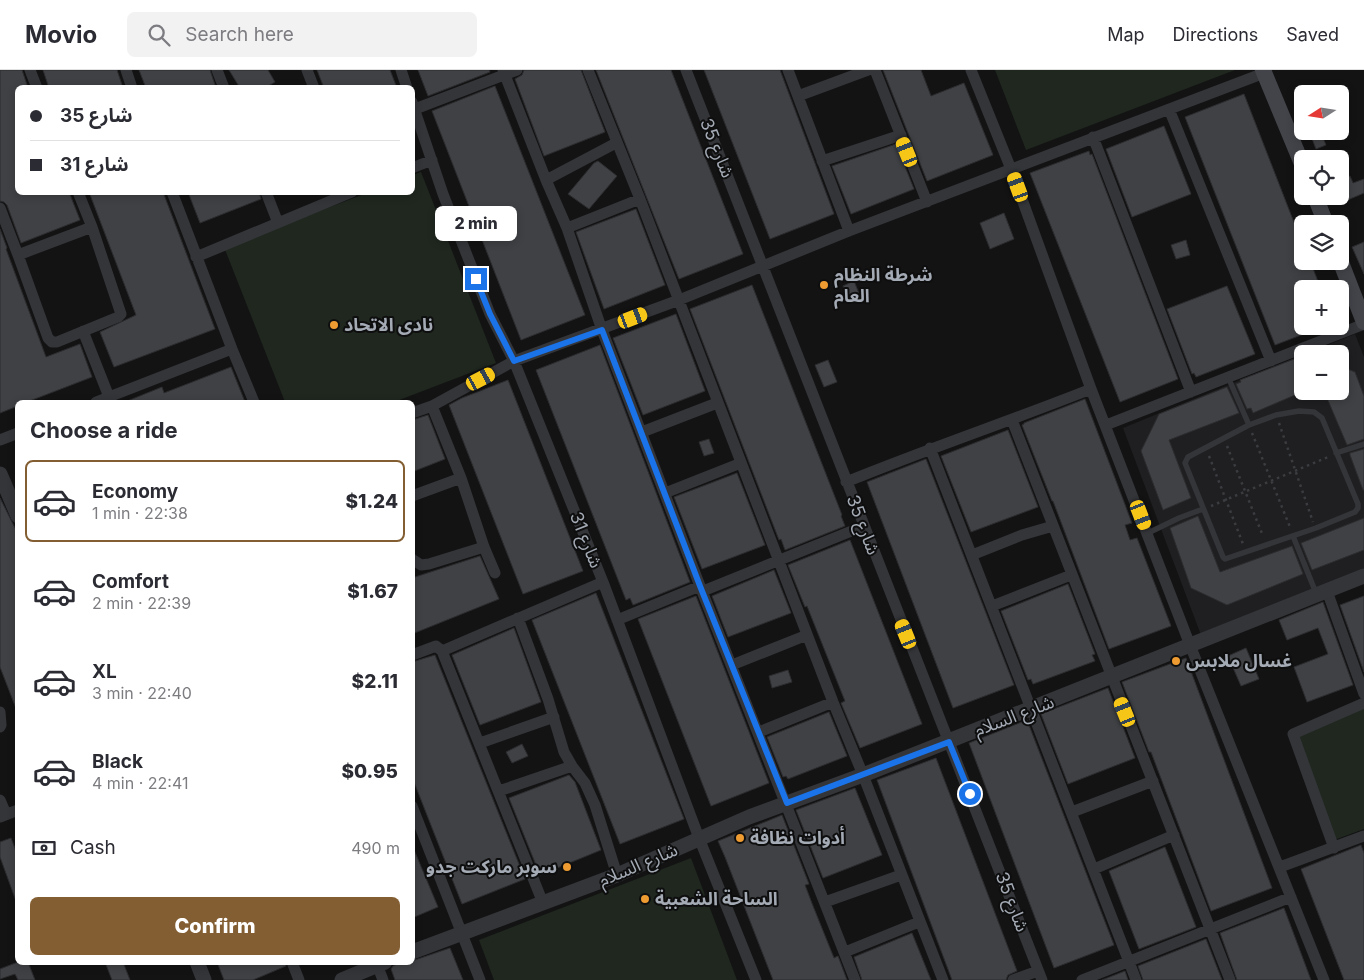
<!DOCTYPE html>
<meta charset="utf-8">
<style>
body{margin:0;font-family:Inter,"Noto Sans Arabic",sans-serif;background:#f2f2f3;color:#2b2b33;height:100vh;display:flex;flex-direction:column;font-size:19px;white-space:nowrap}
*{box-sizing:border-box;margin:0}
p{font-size:16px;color:#7c7c81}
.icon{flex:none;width:28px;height:28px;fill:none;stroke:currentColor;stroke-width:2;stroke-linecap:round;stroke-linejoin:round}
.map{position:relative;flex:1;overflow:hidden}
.details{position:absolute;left:15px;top:330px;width:400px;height:565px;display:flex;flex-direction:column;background:#fff;border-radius:8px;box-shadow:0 2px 8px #0003}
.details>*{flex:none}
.banner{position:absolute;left:15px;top:15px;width:400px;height:110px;border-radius:8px;box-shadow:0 2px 8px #0003;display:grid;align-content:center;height:110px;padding:0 15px;background:#fff}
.needle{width:32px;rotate:258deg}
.tools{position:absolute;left:1294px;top:15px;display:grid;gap:10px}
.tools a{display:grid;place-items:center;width:55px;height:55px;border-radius:8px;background:#fff;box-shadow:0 2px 8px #0003;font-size:25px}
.end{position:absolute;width:22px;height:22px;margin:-11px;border:6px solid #1a73e8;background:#fff;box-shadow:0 0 0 2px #fff}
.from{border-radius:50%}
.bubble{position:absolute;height:35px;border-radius:8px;background:#fff;box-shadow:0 2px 8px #0003;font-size:16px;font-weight:800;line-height:35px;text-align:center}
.car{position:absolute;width:15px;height:30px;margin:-15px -8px;border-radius:6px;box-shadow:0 0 4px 1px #0007;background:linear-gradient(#f5c518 24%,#345 0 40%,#f5c518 0 76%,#345 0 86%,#f5c518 0)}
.banner b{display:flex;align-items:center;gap:18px;height:48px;font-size:19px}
.banner b+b{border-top:1px solid #e1e1e2}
.banner i{width:12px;height:12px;background:#2b2b33}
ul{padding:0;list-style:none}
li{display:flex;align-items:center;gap:15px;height:82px;margin:0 10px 8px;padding:0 5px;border:2px solid transparent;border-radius:8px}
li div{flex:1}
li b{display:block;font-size:19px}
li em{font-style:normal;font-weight:800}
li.on{border-color:#835e32}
li>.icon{width:45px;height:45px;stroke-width:1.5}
h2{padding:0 15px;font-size:22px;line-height:60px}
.pay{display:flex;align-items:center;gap:12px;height:55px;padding:0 15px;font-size:19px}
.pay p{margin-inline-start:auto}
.primary-button{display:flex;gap:10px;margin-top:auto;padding:10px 15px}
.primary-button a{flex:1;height:58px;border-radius:8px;background:#835e32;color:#fff;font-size:20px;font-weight:800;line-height:58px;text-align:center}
header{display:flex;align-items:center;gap:30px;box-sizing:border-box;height:70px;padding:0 25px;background:#fff;border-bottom:1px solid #e1e1e2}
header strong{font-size:24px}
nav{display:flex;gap:28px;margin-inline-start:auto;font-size:18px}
.search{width:350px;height:45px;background:#f2f2f3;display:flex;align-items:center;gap:12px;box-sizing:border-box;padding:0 18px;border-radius:8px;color:#7c7c81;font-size:19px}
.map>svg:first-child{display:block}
.built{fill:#1f1f21}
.green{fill:#1f271f}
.building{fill:#3f4144;stroke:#2d2d30}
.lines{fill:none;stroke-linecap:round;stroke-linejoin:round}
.path{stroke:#3a3c40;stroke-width:2.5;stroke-dasharray:2.5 4;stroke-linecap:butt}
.service{stroke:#343539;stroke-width:5.5}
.minor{stroke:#343539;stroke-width:11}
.tertiary{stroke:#343539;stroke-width:15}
.secondary{stroke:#424449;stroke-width:16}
.route{stroke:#1a73e8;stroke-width:6}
.poi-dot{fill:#ee9c31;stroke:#0e0e0f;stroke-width:2}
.labels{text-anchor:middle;stroke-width:4;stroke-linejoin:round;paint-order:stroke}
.street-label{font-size:18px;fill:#a4abb5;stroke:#0e0e0f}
.poi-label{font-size:18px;font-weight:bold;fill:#a4abb5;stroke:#0e0e0f;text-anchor:start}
</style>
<header>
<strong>Movio</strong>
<div class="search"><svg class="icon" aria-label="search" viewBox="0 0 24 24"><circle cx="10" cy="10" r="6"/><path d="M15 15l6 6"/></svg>Search here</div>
<nav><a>Map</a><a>Directions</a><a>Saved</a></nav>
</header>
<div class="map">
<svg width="1364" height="910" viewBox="0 0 1364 910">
<rect width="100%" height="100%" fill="#131314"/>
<!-- built -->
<path class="built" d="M1355,264L1364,287V503L1201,565L1123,358L1302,285V321H1340V284H1305Z"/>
<!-- green -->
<path class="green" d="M995,0H1235L1026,80Z
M421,102L496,293L394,332H285L224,177L367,123L412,122L413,105Z
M1364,638V759L1334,770L1293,665Z
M691,788L737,910H494L479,870Z"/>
<!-- building -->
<path class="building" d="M0,0H22L28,18H18V122H69L80,150L21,173L7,135L4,132L0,131Z
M43,0H117L123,18H49Z
M139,0H210L216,18H146Z
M229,0H268L275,12L265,18H240Z
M317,0H390L397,18H324Z
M418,0H489L490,2L428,26Z
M524,0H581L605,62L544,86L515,9L522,5Z
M596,0H671L743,184L679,209Z
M704,0H780L834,144L770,169Z
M883,0H921L931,26L964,13L993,85L927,111Z
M495,16L585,245L521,270L432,41Z
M1244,24L1302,173V191H1310L1321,219H1302V256L1322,257L1275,275L1185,47Z
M1164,56L1191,124L1132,147L1106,79Z
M1309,61H1320L1326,75L1316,79Z
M896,74L914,119L851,144L832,96Z
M1089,81L1090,85L1092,84L1178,309L1120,332L1030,103Z
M598,91L617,106L589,139L568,124L594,93Z
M1350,106L1353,113L1364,109V123L1343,132L1340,125V109Z
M89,122H163L215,259L114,297L100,262L136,245Z
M188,122H259L261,129L200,153Z
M636,139L665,215L604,239L576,162Z
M1004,143L1014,169L990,179L980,153Z
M0,159L7,178L6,179L46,287L80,274L92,307L27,332H18V336L0,343Z
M1186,170L1190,185L1176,189L1171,175Z
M1364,172V204L1352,177Z
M854,211L860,226L849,230L843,216Z
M752,215L842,445L841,446L845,456L785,480L781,469L779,470L690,239Z
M1227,216L1255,284L1196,307L1194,303L1192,304L1167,239Z
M676,244L705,321L643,345L613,268Z
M600,275L690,512L633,535L630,528L626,530L536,300Z
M1302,286V322L1253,343L1251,338L1247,339L1236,314L1241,312L1240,310Z
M828,290L837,312L824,317L815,295Z
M1340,296L1355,302L1364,326V369L1347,375L1324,321H1340Z
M231,297L245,332H125L162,317L164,323Z
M508,310L583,501L523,524L449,335L462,328Z
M1227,317L1239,343L1169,370L1191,428L1163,440L1141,381L1159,344Z
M1085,329L1132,453L1125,455L1130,470L1137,468L1171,556L1109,579L1053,431H1052L1022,355L1024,354V353Z
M428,345L445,389L412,402V350Z
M1008,360L1038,437L971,462L941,386Z
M709,369L714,383L704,386L699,372Z
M1364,379V420H1363L1350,385V383Z
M926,389L1014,615L953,638L867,412Z
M737,403L765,475L702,499L674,427Z
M0,428L18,464L17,641L0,597Z
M1198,446L1220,502L1292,476L1303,504L1227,535L1191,518L1170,458Z
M1364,448V480L1312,500L1301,473Z
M850,470L922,654L860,678L841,633L845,631L807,536L805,537L788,495Z
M480,486L499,529L412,564V508Z
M774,500L791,543L728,567L712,526Z
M1068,514L1095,584L1092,585L1095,591L1033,614L1031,609L1028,610L1001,541Z
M596,523L684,749L620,774L532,550Z
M696,526L769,713L711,736L638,549Z
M1364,526V602L1340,535Z
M1323,532L1353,615L1307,632L1294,597L1328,584L1318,558L1287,570L1279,550Z
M514,558L541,632L480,655L452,585Z
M1246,578L1259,609L1241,616L1228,586Z
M435,585L525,809L462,834L412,707V592Z
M1186,588L1272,818L1211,841L1151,682H1149L1122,612Z
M788,600L792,612L772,618L769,606Z
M1108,618L1135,688L1068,714L1041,644Z
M829,642L847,686L788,709L786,706L783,707L767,667Z
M1027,650L1114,875L1054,898L969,673Z
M522,674L528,686L512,693L506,682Z
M936,688L1017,901L1008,905L1006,910H952L877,710Z
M569,705L575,712L601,780L540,805L509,728Z
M855,718L882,785L823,808L796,740Z
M782,745L809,814L805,815L813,836L834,888L838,886L847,910H773L725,787L718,771Z
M11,768L18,786L16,831L0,787V772Z
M412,775L438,837L412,848Z
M1361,775L1364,783V910H1344L1301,799Z
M1165,777L1196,857L1139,879L1109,801Z
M1284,838L1311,910H1237L1220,863Z
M912,863L931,910H862L854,887Z
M1206,869L1222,910H1143L1138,896Z
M450,878L463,910H395L391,899L393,896L402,892H412V891Z
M18,892H28L35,910H18L15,904L0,909V899Z
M105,892H123L130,910H112Z
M217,892H285L286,896L253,910H224Z
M1125,901L1128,910H1102Z"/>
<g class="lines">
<!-- path -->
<path class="path" d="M1279,353L1313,452
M1252,363L1290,457
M1227,376L1263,466
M1209,386L1243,474
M1211,436L1328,387"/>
<!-- service -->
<path class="service" d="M1228,307L1249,355
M1299,341L1314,342L1322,348L1358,434V438L1355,442L1316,458L1225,489L1223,487L1185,393L1188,387L1249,355L1276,345Z
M1336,383L1364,374
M1148,463L1179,448L1203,439
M1293,466L1316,523"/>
<!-- minor -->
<path class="minor" d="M30,0L37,18
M126,0L132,18
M217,0L224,18
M307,0L314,18
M401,0L407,18
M503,0L546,110L567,158L602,260L700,516L855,910
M588,0L640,129L833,632L863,705L943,910
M686,0L1042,910
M788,0L849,161
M875,0L927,132
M971,0L1011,99L1091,319L1190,575L1324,910
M798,26L868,0
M412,32L443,124L490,244L514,291L603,512L699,768L756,910
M415,39L517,0
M1169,39L1271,291
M1093,67L1191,322
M822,91L901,65
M412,98L432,90
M546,110L616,73
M78,122L92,157
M172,122L232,279L254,332
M266,122L278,153
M0,138L18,185
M92,157L121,244L118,247L57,272H52L48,268L18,185Z
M567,158L640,129
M196,187L352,122
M83,261L111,332
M96,332L232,279
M432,336L461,408L484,477L495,503
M412,343L432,336L514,291L679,230L849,161L1264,3
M1012,350L1230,910
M1106,355L1364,254
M642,362L717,333
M0,370L18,363
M930,378L1136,910
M846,412C927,379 1010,351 1091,319
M665,423L741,393
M412,426L461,408
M972,485L1022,465L1053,456
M412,489L421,495L429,494L484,477
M703,521L864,456
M1327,521L1364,624
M992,536L1071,505
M518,548L548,629L564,682L572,696L585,713L595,735L617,805
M617,550L700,516
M442,581L603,512
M412,585L436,576L442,581L543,833
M732,595L807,565
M0,642L1,655L0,657
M759,662L833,632
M480,673L554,647
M499,721L572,696
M0,730L6,744
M412,736L480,910
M1072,742L1153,711
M0,747L18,740
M1334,778L1293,664L1364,633
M1280,797L1364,766
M1094,799L1174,765
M825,832L901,805
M845,882L919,852
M292,892L299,910
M376,892L383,910
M1013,910L1038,901
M1082,910L1291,827"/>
<!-- tertiary -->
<path class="tertiary" d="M0,404L18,446
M412,882L617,805L749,747L863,705L1364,506
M197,892L204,910
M342,910L385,892"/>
<!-- secondary -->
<path class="secondary" d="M1263,0L1302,94
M1315,126L1326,154
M1340,190L1364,252"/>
</g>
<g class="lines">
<!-- route -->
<path class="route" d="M476,209L490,244L514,291L602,260L700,516L787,733L949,672L970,724"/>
</g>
<!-- markers -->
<g class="poi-dot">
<circle cx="824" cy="215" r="5"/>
<circle cx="334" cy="255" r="5"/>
<circle cx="1176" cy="591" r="5"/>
<circle cx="740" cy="768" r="5"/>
<circle cx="567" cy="797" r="5"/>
<circle cx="645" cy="829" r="5"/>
</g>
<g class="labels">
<!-- street labels -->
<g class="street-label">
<text transform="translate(717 78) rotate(68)" y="6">شارع 35</text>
<text transform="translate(863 455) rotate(69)" y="6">شارع 35</text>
<text transform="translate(586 470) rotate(68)" y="6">شارع 31</text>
<text transform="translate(1014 646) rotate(-21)" y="6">شارع السلام</text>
<text transform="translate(638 795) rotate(-23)" y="6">شارع السلام</text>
<text transform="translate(1012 832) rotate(69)" y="6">شارع 35</text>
</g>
<!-- poi labels -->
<g class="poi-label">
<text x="834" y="211">شرطة النظام<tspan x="834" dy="21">العام</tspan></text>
<text x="344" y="261">نادى الاتحاد</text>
<text x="1186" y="597">غسال ملابس</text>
<text x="750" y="774">أدوات نظافة</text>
<text x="557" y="803" text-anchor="end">سوبر ماركت جدو</text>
<text x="655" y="835">الساحة الشعبية</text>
</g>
</g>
</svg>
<div class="tools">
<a><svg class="needle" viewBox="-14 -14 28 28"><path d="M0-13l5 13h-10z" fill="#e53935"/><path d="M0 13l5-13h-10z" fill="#7c7c81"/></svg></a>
<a><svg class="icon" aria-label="locate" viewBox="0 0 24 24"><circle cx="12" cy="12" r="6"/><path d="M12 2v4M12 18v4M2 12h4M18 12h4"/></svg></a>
<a><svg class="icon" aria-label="layers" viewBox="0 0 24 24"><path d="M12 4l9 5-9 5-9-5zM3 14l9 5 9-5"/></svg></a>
<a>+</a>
<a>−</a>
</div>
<i class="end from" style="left:970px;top:724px"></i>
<i class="end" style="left:476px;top:209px"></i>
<div class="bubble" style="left:435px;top:136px;width:82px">2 min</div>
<i class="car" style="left:907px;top:82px;rotate:338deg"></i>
<i class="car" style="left:1018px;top:117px;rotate:340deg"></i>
<i class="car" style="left:633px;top:248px;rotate:69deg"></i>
<i class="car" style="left:481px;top:309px;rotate:62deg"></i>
<i class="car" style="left:1141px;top:445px;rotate:159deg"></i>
<i class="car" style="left:906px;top:564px;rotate:338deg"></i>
<i class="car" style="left:1125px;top:642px;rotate:338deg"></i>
<div class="banner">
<b><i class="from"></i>شارع 35</b>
<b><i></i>شارع 31</b>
</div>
<section class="details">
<h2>Choose a ride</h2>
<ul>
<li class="on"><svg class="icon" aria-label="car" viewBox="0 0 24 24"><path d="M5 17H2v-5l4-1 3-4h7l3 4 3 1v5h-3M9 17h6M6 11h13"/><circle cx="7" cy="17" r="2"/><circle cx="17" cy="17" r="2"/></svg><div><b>Economy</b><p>1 min · 22:38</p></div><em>$1.24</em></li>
<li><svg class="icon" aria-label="car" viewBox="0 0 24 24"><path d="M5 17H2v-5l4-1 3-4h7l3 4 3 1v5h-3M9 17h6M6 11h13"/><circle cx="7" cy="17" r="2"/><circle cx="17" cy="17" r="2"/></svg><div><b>Comfort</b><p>2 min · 22:39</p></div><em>$1.67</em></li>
<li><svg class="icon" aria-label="car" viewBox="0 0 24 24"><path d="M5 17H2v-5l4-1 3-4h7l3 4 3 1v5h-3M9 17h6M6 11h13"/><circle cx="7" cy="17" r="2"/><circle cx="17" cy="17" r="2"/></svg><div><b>XL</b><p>3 min · 22:40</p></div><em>$2.11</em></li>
<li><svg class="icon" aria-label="car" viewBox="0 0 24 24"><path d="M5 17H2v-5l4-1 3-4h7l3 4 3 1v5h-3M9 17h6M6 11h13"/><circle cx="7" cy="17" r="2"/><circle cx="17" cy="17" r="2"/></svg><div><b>Black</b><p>4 min · 22:41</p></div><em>$0.95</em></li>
</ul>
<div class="pay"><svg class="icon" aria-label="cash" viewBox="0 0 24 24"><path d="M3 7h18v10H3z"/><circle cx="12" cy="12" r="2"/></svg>Cash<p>490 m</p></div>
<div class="primary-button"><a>Confirm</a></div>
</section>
</div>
